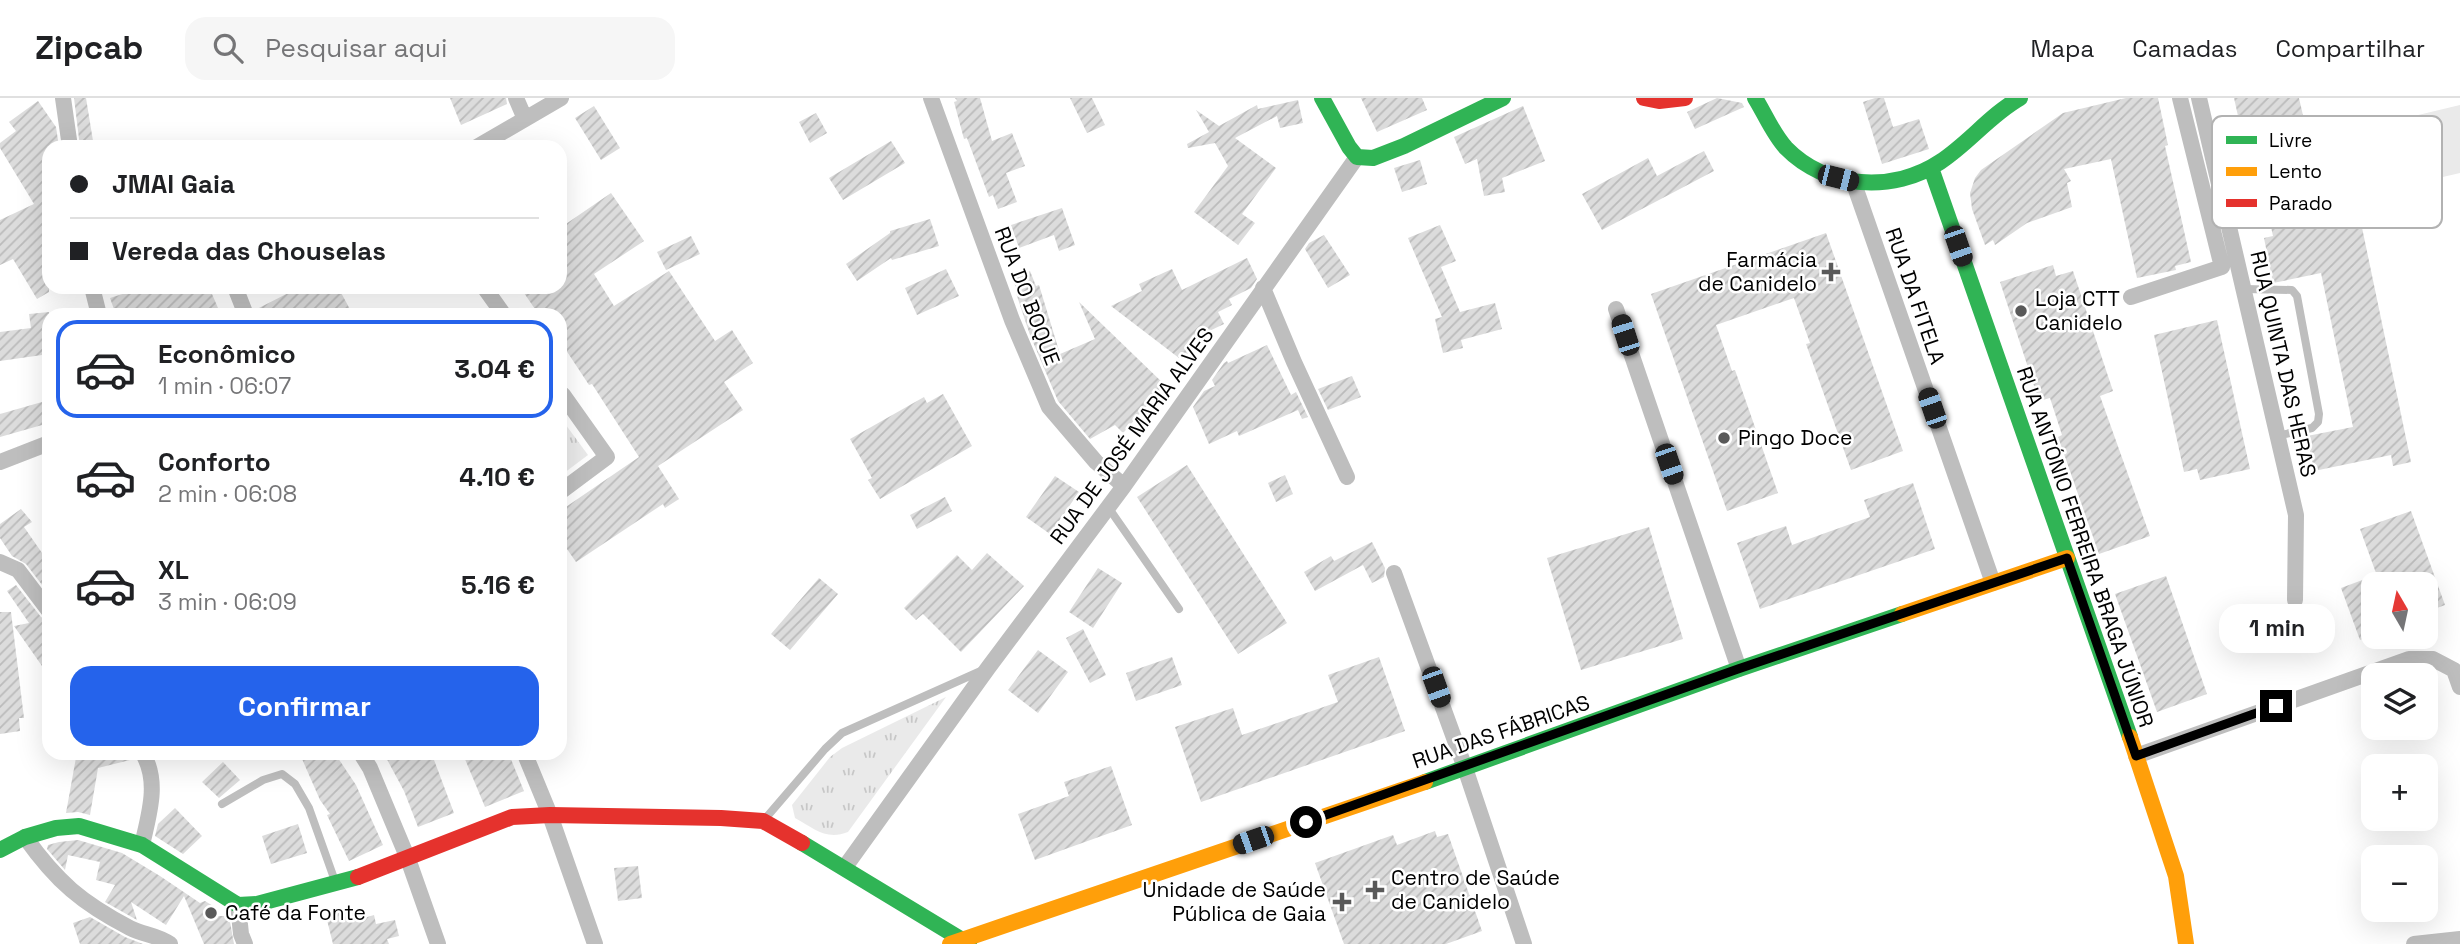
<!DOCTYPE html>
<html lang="pt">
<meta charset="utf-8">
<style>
body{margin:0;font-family:"Space Grotesk",sans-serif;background:#f6f6f6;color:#202124;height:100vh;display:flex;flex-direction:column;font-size:26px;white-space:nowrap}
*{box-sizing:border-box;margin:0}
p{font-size:23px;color:#757577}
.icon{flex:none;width:38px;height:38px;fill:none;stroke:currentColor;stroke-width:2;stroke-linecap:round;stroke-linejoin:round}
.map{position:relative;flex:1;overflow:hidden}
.drawer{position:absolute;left:42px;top:210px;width:525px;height:452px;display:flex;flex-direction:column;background:#fff;border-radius:21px;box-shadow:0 7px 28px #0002}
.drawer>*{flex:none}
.banner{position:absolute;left:42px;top:42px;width:525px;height:154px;border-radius:21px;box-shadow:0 7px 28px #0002;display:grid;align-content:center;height:154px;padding:0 28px;background:#fff}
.needle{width:46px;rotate:351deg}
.fabs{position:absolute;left:2361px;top:474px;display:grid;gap:14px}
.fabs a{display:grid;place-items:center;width:77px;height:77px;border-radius:14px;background:#fff;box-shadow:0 7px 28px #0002;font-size:35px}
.end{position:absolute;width:32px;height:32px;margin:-16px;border:9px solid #000;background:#fff;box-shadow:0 0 0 4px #fff}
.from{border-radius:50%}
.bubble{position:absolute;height:49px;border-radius:21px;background:#fff;box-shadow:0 7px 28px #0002;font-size:23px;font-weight:800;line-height:49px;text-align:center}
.car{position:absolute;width:21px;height:42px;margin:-21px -10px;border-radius:9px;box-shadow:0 0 5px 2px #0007;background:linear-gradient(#222 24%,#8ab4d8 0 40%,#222 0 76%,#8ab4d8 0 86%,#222 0)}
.banner b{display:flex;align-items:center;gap:24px;height:66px;font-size:26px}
.banner b+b{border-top:2px solid #e0e0e0}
.banner i{width:18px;height:18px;background:#202124}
ul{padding:12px 0 0;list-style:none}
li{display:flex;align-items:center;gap:21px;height:98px;margin:0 14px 10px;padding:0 14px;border:4px solid transparent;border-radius:21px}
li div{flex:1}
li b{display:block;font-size:26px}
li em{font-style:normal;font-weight:800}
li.active{border-color:#2563eb}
li>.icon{width:63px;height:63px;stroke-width:1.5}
.primary-button{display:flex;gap:14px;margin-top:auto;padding:14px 28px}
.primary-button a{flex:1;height:80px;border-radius:21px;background:#2563eb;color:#fff;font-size:28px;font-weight:800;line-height:80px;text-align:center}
header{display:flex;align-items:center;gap:42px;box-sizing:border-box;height:98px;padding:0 35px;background:#fff;border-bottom:2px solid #e0e0e0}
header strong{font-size:33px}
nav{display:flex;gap:38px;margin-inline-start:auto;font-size:24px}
.search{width:490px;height:63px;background:#f6f6f6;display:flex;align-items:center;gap:18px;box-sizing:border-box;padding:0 24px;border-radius:21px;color:#757577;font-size:26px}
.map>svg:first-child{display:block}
.grass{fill:url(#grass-tufts)}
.pitch{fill:#eaeaea}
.building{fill:url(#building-hatch)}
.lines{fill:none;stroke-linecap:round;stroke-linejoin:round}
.lane{stroke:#bebebe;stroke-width:8}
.street{stroke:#bebebe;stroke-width:16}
.fast{stroke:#30b455;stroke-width:16}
.slow{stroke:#ff9f0a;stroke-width:16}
.jam{stroke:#e5322d;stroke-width:16}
.route{stroke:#000;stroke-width:9}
.poi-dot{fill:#595959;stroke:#fff;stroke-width:2.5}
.labels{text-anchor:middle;stroke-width:5;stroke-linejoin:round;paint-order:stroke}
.poi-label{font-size:21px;fill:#000;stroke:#fff;text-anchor:start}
.street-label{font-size:21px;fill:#000;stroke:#fff}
.key{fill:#fff;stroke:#b2b2b2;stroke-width:2}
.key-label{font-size:19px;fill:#000}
</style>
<header>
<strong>Zipcab</strong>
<div class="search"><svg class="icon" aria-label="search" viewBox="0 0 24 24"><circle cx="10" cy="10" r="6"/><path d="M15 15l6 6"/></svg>Pesquisar aqui</div>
<nav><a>Mapa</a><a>Camadas</a><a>Compartilhar</a></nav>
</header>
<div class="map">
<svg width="2460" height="846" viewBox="0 0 2460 846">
<defs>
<pattern id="grass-tufts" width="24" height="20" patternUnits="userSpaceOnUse" patternTransform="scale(1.75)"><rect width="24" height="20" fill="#eaeaea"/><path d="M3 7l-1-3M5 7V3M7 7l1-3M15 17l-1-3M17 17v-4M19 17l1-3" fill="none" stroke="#c7c7c7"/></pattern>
<pattern id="building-hatch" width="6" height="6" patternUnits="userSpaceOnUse" patternTransform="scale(1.75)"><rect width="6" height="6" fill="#dcdcdc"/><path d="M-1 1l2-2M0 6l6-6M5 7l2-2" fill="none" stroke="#bbb"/></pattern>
</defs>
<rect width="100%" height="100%" fill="#fff"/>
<!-- grass -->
<path class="grass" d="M560,319L588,357L560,378Z
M946,599L848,734C826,743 814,730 795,720L792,707L830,659L842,650Z"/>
<!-- pitch -->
<path class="pitch" d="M2460,7V75L2404,88L2389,24Z"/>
<!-- building -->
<path class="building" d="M74,0H86L94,49H80Z
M450,0H506L507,6L461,27Z
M955,0H980L992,43L1012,35L1025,68L1006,75L1017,104L998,111L993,97L989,99L967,40L964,41L954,4L957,3Z
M1070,0H1092L1105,27L1087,35Z
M1361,0H1422L1427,12L1377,34Z
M1717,0L1742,5L1744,9L1695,31L1687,14Z
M1875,0H1884L1893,29L1919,21L1929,51L1882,66L1863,4Z
M2126,0H2158L2168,47L2165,48L2191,164L2175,168L2176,172L2137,180L2111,61L2064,71L2071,83L2067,85L2072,109L2027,125L1995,147L1993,142L1985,147L1972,111L1970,95L1975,80L1981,72L2063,15Z
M2234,0H2299L2328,126L2360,120L2411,364L2393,368L2391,357L2314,373L2307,338L2353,329L2321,175L2273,185L2264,140L2273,138L2254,52L2246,54Z
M1298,2L1303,25L1280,30L1277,18L1235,40L1276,70L1242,116L1255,125L1238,147L1194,114L1228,68L1215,45L1188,50L1187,46L1209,34L1196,12L1219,28L1257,7L1258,11Z
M38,3L56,29L59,49H49V194L37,201L13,161L0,167V122L34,106L0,50V45L16,33L9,24Z
M594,8L620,50L601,62L575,20Z
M1523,8L1545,63L1502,80L1505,94L1484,98L1477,61L1465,66L1454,39Z
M816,15L827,35L810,45L799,24Z
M891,43L905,65L843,102L829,80Z
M1704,53L1714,73L1602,132L1582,96L1648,60L1657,78Z
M1420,62L1427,86L1402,94L1394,70Z
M611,95L644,143L594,176L614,208L669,173L715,243L732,232L753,265L724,284L743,312L658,368L679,401L665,410L663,406L576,464L560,441V413L639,359L592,286L589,287L560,243V217H539L520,189H560V130Z
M1062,110L1075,147L1059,153L1054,137L1019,150L1011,127Z
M930,121L939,148L892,162L891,160L857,183L846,166L890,135V133Z
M1440,127L1456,163L1441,169L1460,214L1495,205L1502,231L1461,242L1463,250L1443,255L1435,221L1442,219L1408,140Z
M1826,135L1903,353L1851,372L1806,246L1810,245L1794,200L1716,227L1732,273L1735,272L1778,395L1727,413L1651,196Z
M1324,137L1350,177L1328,190L1305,151L1309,145Z
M691,138L700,156L666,172L657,154Z
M1247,160L1257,181L1251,190L1229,201L1232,207L1218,214L1224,226L1205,235L1185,260H1179L1111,208L1142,193L1139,186L1172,171L1182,192Z
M2053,167L2056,178L2073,173L2113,293L2100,298L2150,438L2099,456L2058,339L2062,337L2050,300L2039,303L2000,184Z
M946,171L959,198L917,217L905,190Z
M1030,173L1036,188L1039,187L1060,256L1095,241L1079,204L1165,287L1123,335L1115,327L1090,341L1058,303L1030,237L1016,195L1018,194L1012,181Z
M144,189H209L221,217H116L110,200Z
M300,189H338L353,217H256L255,212Z
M49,214V256L0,263V234L31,230L29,216Z
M2217,222L2250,371L2200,382L2197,371L2184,374L2154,237Z
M1267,247L1291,297L1296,294L1308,319L1302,321L1298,312L1239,338L1237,333L1209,346L1193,309L1204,293L1215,288L1212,282L1224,265L1227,263L1228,265Z
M1352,278L1361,299L1328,312L1318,291Z
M943,296L972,348L880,401L868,382L872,380L850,341L924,299L927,305Z
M49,302V325L0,339V316Z
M1187,367L1287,525L1238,556L1137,399Z
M1285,377L1293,396L1276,404L1268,385Z
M1055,378L1079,394L1050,436L1026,419Z
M1913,385L1935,451L1760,511L1737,445L1786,428L1792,447L1870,419L1864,402Z
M945,399L952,413L917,431L910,417Z
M21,411L32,424L24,429L49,465V496L26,466L12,458L0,440V426Z
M2411,413L2445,507L2426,514V486H2380L2360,431Z
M1649,429L1683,541L1581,572L1547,460Z
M1372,444L1385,470L1384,479L1372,485L1363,467L1315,493L1304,474L1331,458L1334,463Z
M987,455L1024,488L961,554L923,516L916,522L904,510L957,457L972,472Z
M1098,470L1122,485L1093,530L1069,514Z
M2166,478L2207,596L2157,614L2115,496Z
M2373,478V537L2360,542L2341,490Z
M819,480L838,496L790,552L771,536Z
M16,487L41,519L49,523V578L14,528L29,525L7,493Z
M0,514H11L24,620H19L20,633L0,636Z
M1083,531L1106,577L1090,585L1066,540Z
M1038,552L1068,574L1038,615L1008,592Z
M1172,559L1182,587L1136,603L1126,575Z
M1379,559L1405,633L1201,704L1175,629L1233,610L1242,637L1338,604L1328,577Z
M77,654H132L134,661L98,670L90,717L78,714L66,715Z
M299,654H334L356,687L383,747L349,763L327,717L330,716L320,702Z
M383,654H431L454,715L418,729L404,693Z
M462,654H508L524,693L485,709Z
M223,664L240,682L219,700L202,684Z
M1111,668L1132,727L1035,762L1018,716L1069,698L1064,684Z
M175,710L202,738L183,756L155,738L158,726Z
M298,726L307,755L271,766L262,738Z
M1435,733L1437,739L1448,736L1482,833L1446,846H1344L1315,765L1393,737L1397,747Z
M78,742L122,755L160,778L200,805L205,803L213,808L217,818H229L234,846H204L184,798L166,827L131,804L137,822L105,804L115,787L96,782L100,764L68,757L65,772L47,751L48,747L59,744Z
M638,768L642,800L618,803L614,770Z
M361,809L364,820L374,817L376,826L395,822L399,838L387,841L389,846H333L326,818Z
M90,819L125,839L143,846H80L73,825Z"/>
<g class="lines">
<!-- lane -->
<path class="lane" d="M2245,191L2292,192L2297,198L2319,316L2318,324L2312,330L2277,338
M1108,409L1179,511
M222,706L263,682L282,676L295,686L309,710L335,783
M765,721L825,651L842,635L983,572"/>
<!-- street -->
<path class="street" d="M63,0L70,49
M516,0L525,21
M931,0L1012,222L1049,309L1096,364L1124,388
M2199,0L2296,417L2295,502
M477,49L561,0
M1853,83L1993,485
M92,189L99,217
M235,189L246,217
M484,189L504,217
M1263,190L1294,264L1347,379
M2131,199L2222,169L2180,0
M1616,211L1739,571
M0,364L49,345
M560,394L607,359L563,297
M0,464L18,472L49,513
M1394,475L1465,670L1524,846
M360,654L370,670L408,761L438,846
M524,654L550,717L595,846
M2136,658L2409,561H2433L2454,572L2460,589
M25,739C57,784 82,805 130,830C144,837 158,837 170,846
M142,747C149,716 160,683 142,654
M845,769L988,570L1124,388L1357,59
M238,807L241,836L245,846
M2414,846L2460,841"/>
<!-- fast -->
<path class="fast" d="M1322,0L1349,49L1357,59L1373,60L1404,48L1503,0
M1755,0C1765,16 1773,36 1786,50C1826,91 1894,95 1940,64C1969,45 1990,17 2020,0
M1931,70L2130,639
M1425,684L1739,571L1902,516
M802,745L969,846
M0,752L25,739L56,730L79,728L142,747L238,807L257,806L358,779"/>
<!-- slow -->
<path class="slow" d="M1902,516L2067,460
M2130,639L2176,778L2186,846
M950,846L1425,684"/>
<!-- jam -->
<path class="jam" d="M1644,0L1659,3L1685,0
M358,779L512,719L550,717L721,720L763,723L802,745"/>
</g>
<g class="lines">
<!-- route -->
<path class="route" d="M1306,724L1738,571L2067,460L2136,658L2276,608"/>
</g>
<!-- markers -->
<g class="poi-dot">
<path d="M1827.5 163.5h7v7h7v7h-7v7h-7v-7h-7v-7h7z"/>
<circle cx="2021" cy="213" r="7"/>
<circle cx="1724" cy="340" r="7"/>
<path d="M1371.5 781.5h7v7h7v7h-7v7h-7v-7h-7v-7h7z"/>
<path d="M1338.5 793.5h7v7h7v7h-7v7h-7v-7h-7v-7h7z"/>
<circle cx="211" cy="815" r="7"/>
</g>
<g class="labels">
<!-- poi labels -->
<g class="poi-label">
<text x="1817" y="169" text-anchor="end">Farmácia<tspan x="1817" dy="24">de Canidelo</tspan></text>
<text x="2035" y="208">Loja CTT<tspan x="2035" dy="24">Canidelo</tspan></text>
<text x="1738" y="347">Pingo Doce</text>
<text x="1391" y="787">Centro de Saúde<tspan x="1391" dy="24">de Canidelo</tspan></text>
<text x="1326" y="799" text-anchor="end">Unidade de Saúde<tspan x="1326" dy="24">Pública de Gaia</tspan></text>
<text x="225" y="822">Café da Fonte</text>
</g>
<!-- street labels -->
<g class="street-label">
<text transform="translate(1027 198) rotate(69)" y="7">RUA DO BOQUE</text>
<text transform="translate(1915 198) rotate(71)" y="7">RUA DA FITELA</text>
<text transform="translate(2283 266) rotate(77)" y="7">RUA QUINTA DAS HERAS</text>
<text transform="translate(1132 338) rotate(-54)" y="7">RUA DE JOSÉ MARIA ALVES</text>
<text transform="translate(2085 449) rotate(71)" y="7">RUA ANTÓNIO FERREIRA BRAGA JÚNIOR</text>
<text transform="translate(1501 634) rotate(-19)" y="7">RUA DAS FÁBRICAS</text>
</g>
</g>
<!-- legend -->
<rect x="2212" y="18" width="230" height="112" rx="10" class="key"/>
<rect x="2226" y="38" width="31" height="8" fill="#30b455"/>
<rect x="2226" y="69" width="31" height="9" fill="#ff9f0a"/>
<rect x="2226" y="101" width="31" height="8" fill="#e5322d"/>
<g class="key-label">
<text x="2269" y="49">Livre</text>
<text x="2269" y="80">Lento</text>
<text x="2269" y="112">Parado</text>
</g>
</svg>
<div class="fabs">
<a><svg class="needle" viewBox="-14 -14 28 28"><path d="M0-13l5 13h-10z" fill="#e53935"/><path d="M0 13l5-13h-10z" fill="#757577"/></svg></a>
<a><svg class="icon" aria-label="layers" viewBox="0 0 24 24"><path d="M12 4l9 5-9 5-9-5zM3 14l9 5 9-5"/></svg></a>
<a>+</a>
<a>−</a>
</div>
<i class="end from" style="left:1306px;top:724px"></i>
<i class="end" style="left:2276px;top:608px"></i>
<div class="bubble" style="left:2219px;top:506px;width:116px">1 min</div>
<i class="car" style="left:1838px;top:80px;rotate:104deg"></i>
<i class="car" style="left:1958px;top:148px;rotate:161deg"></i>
<i class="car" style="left:1625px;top:237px;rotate:342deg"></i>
<i class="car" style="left:1932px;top:310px;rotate:341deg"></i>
<i class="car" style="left:1669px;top:366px;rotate:161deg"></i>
<i class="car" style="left:1436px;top:589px;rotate:160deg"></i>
<i class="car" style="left:1253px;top:742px;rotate:251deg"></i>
<div class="banner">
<b><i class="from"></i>JMAI Gaia</b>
<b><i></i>Vereda das Chouselas</b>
</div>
<section class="drawer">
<ul>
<li class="active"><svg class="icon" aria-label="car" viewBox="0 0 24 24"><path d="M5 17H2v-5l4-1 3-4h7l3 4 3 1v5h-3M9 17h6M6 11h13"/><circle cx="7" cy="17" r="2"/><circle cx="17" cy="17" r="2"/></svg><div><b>Econômico</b><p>1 min · 06:07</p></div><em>3.04 €</em></li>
<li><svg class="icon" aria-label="car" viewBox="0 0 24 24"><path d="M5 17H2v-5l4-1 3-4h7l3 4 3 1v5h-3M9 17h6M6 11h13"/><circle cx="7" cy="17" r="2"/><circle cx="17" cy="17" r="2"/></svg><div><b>Conforto</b><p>2 min · 06:08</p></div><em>4.10 €</em></li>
<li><svg class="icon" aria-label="car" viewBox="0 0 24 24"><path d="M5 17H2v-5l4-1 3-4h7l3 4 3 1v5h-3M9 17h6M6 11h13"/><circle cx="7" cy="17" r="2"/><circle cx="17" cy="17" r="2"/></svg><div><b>XL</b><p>3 min · 06:09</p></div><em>5.16 €</em></li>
</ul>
<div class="primary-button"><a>Confirmar</a></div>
</section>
</div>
